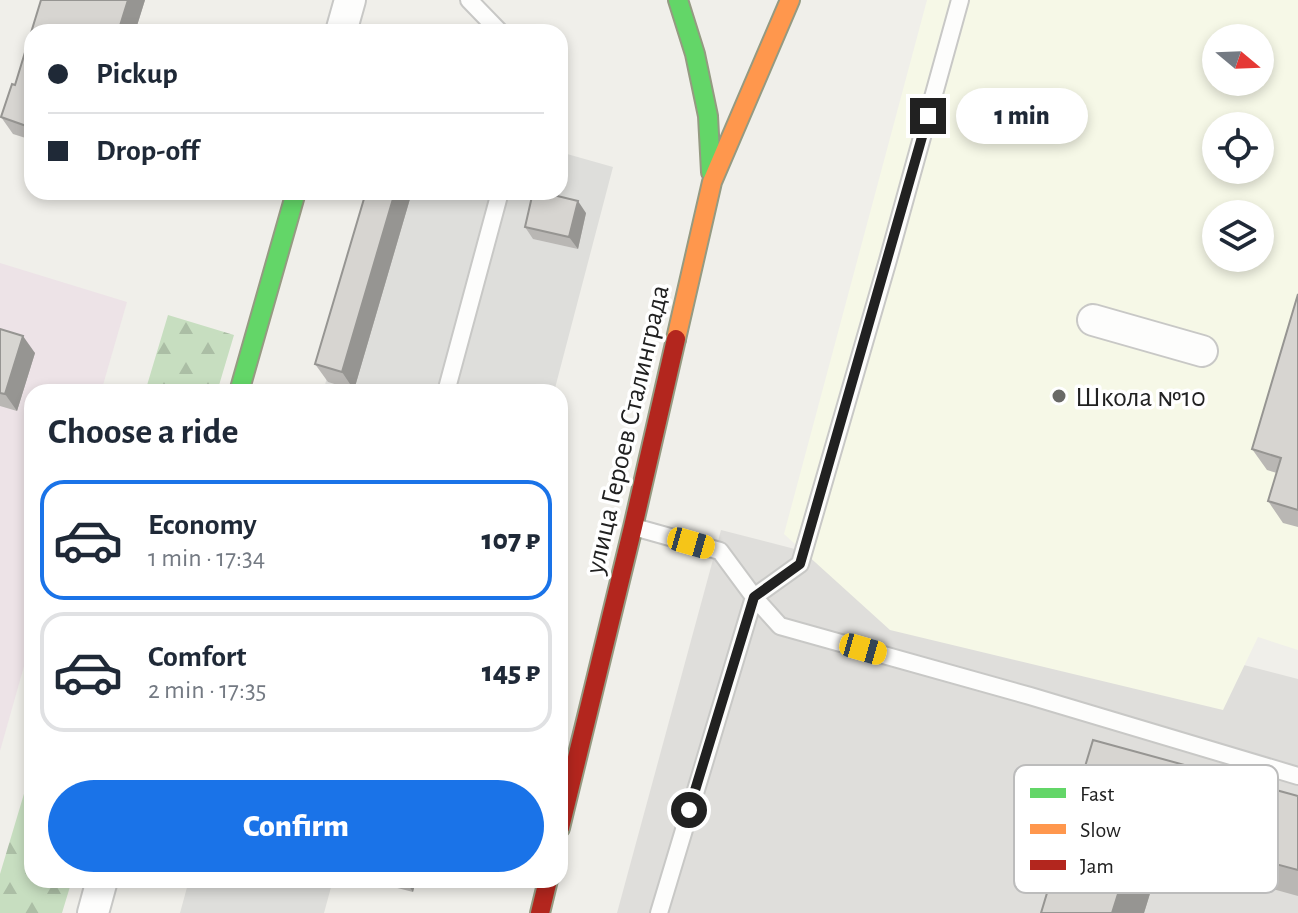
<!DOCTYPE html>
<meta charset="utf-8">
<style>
body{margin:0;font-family:"Alegreya Sans",sans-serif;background:#f2f2f3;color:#1f2937;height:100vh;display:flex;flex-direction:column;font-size:30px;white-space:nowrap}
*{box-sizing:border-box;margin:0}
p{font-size:26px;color:#747a83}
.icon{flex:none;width:44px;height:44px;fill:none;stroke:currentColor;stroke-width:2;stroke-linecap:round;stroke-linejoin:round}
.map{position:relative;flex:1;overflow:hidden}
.drawer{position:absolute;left:24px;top:384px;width:544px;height:504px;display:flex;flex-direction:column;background:#fff;border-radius:24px;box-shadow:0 4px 12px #0003}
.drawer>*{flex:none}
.guide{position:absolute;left:24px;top:24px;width:544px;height:176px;border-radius:24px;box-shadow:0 4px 12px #0003;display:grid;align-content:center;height:176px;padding:0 24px;background:#fff}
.needle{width:52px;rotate:109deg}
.controls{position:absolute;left:1202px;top:24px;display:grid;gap:16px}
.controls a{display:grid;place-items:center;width:72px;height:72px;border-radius:50%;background:#fff;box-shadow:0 4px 12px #0003;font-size:40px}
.end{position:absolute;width:36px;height:36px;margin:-18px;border:10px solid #212121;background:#fff;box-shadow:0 0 0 4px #fff}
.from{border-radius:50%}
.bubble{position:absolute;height:56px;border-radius:28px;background:#fff;box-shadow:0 4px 12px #0003;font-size:26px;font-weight:800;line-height:56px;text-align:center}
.car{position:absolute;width:24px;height:48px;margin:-24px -12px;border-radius:10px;box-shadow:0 0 6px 2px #0007;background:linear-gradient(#f5c518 24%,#345 0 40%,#f5c518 0 76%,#345 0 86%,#f5c518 0)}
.guide b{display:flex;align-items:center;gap:28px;height:76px;font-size:30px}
.guide b+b{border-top:2px solid #e0e1e3}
.guide i{width:20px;height:20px;background:#1f2937}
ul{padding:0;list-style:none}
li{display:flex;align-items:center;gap:24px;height:120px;margin:0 16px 12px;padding:0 8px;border:4px solid #e0e1e3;border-radius:24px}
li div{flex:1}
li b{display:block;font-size:30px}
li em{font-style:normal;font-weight:800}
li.active{border-color:#1a73e8}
li>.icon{width:72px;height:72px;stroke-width:1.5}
h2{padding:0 24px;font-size:36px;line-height:96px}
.button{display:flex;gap:16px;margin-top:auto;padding:16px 24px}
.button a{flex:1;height:92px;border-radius:48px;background:#1a73e8;color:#fff;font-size:32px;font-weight:800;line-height:92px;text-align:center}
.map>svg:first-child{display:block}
.residential{fill:#dfdedb}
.industrial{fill:#ede3e7}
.education{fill:#f6f8e7;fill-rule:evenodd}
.forest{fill:url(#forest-firs)}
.parking{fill:#dededb}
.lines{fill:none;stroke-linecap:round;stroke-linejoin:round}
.lane-casing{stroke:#c8c8c6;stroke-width:20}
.street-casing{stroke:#c8c8c6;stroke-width:34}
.fast-casing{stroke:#959a82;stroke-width:22}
.slow-casing{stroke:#959a82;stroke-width:22}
.jam-casing{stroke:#959a82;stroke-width:22}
.lane{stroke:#fdfdfc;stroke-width:16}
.street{stroke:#fdfdfc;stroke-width:30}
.fast{stroke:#63d668;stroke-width:18}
.slow{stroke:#ff974d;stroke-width:18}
.jam{stroke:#b3261e;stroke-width:18}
.wall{fill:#b9b7b4}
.shaded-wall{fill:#969592}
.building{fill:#d7d5d1;stroke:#969592;stroke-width:2}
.route{stroke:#212121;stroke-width:10}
.poi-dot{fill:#696967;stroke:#fff;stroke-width:3}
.labels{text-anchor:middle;stroke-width:7;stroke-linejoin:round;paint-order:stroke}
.poi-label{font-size:28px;fill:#212121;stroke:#fff;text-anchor:start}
.street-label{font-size:28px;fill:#212121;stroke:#fff}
.key{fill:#fff;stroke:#bcbcbc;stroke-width:2}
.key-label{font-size:22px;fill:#212121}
</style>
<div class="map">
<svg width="1298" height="913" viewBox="0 0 1298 913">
<defs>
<pattern id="forest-firs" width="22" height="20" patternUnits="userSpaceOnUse" patternTransform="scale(2)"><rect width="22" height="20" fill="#c7dec0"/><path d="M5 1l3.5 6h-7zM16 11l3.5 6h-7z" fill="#abbea5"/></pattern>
</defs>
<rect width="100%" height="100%" fill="#f0efea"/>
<!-- residential -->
<path class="residential" d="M721,530L1298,679V913H617Z"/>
<!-- industrial -->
<path class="industrial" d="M0,263L127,302L101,392H32V638L0,751Z"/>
<!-- education -->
<path class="education" d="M927,0H1298V650L1258,637L1223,710L890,630L784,534ZM1216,38H1260V82H1216ZM1216,126H1260V170H1216ZM1216,214H1260V258H1216Z"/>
<!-- forest -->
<path class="forest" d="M168,315L234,335L217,392H145Z
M32,767V880H72L62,913H0V874Z"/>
<!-- parking -->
<path class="parking" d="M560,152L613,167L554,392H323L378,192H560Z
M189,880H333L324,913H180Z"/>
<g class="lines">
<!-- lane casing -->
<g class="lane-casing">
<path id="lane" d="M469,0L500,32
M446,392L500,192
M634,527L720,551L754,597L780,626L1030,696L1298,776
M659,913L754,597L800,564L888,260L960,0"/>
</g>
<!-- street casing -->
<g class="street-casing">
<path id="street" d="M341,32L350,0
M1093,320L1202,351
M93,913L102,880"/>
</g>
<!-- fast casing -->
<g class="fast-casing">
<path id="fast" d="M678,0L695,54L708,116L711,172
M239,392L296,192"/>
</g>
<!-- slow casing -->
<g class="slow-casing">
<path id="slow" d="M676,339L712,182L790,0"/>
</g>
<!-- jam casing -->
<g class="jam-casing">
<path id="jam" d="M560,828L633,527L676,339
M540,913L548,880"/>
</g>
<!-- lane -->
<use href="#lane" class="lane"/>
<!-- street -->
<use href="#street" class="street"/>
<!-- fast -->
<use href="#fast" class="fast"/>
<!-- slow -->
<use href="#slow" class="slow"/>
<!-- jam -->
<use href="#jam" class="jam"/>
</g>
<!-- wall -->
<path class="wall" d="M41,0H145L135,32H32V140L13,134L1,117L12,84L15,85Z
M366,192H412L354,390L328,382L315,364Z
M586,213L578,249L533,239L525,227Z
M1298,294V527L1283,523L1268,501L1277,473L1267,470L1252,449Z
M0,329L35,353L17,411L0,406Z
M1093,740L1298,796V896L1161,858L1144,913H1041Z
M366,880H416L413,892Z"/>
<!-- shaded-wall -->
<path class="shaded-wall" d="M128,0H145L135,32H118Z
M395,192H412L354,390L342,372Z
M578,201L586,213L578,249L569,237Z
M23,336L35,353L17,411L5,394Z
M1139,827L1161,858L1144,913H1112Z
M405,880H416L413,892Z"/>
<!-- building -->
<path class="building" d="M41,0H128L118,32H32V128L1,117L12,84L15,85Z
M366,192H395L342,372L315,364Z
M533,192H541L578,201L569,237L525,227Z
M1298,294V510L1268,501L1281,458L1252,449Z
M0,329L23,336L5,394L0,393Z
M1093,740L1298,796V870L1139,827L1112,913H1041Z"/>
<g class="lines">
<!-- route -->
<path class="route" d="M689,810L754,597L800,564L928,116"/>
</g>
<!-- markers -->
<circle class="poi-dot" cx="1059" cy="396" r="8"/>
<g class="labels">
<!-- poi labels -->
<g class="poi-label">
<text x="1075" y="406">Школа №10</text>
</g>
<!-- street labels -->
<g class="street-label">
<text transform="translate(626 429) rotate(-77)" y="10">улица Героев Сталинграда</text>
</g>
</g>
<!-- legend -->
<rect x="1014" y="765" width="264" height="128" rx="12" class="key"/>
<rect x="1030" y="788" width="36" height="10" fill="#63d668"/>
<rect x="1030" y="824" width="36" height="10" fill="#ff974d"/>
<rect x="1030" y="860" width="36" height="10" fill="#b3261e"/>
<g class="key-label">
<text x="1080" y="801">Fast</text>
<text x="1080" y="837">Slow</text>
<text x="1080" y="873">Jam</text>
</g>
</svg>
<div class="controls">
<a><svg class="needle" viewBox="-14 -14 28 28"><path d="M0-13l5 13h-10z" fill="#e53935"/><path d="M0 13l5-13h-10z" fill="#747a83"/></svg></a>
<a><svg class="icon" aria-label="locate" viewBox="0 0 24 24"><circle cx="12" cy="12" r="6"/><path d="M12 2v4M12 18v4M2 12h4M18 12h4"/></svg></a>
<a><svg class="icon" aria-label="layers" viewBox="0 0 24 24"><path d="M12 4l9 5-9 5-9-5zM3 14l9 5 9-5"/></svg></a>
</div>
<i class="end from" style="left:689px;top:810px"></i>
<i class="end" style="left:928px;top:116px"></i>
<div class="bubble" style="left:956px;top:88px;width:132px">1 min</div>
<i class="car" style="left:691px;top:543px;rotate:106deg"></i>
<i class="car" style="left:863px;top:649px;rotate:106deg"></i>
<div class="guide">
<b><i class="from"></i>Pickup</b>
<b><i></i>Drop-off</b>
</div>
<section class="drawer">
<h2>Choose a ride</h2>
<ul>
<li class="active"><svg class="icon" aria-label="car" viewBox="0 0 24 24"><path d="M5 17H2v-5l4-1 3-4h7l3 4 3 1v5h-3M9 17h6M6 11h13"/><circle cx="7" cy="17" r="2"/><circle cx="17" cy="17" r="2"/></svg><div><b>Economy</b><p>1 min · 17:34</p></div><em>107 ₽</em></li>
<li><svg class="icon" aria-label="car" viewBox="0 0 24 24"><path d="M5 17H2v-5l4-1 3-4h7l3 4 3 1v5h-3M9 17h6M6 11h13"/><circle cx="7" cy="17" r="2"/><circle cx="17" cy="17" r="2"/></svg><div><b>Comfort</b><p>2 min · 17:35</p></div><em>145 ₽</em></li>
</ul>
<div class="button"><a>Confirm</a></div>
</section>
</div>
